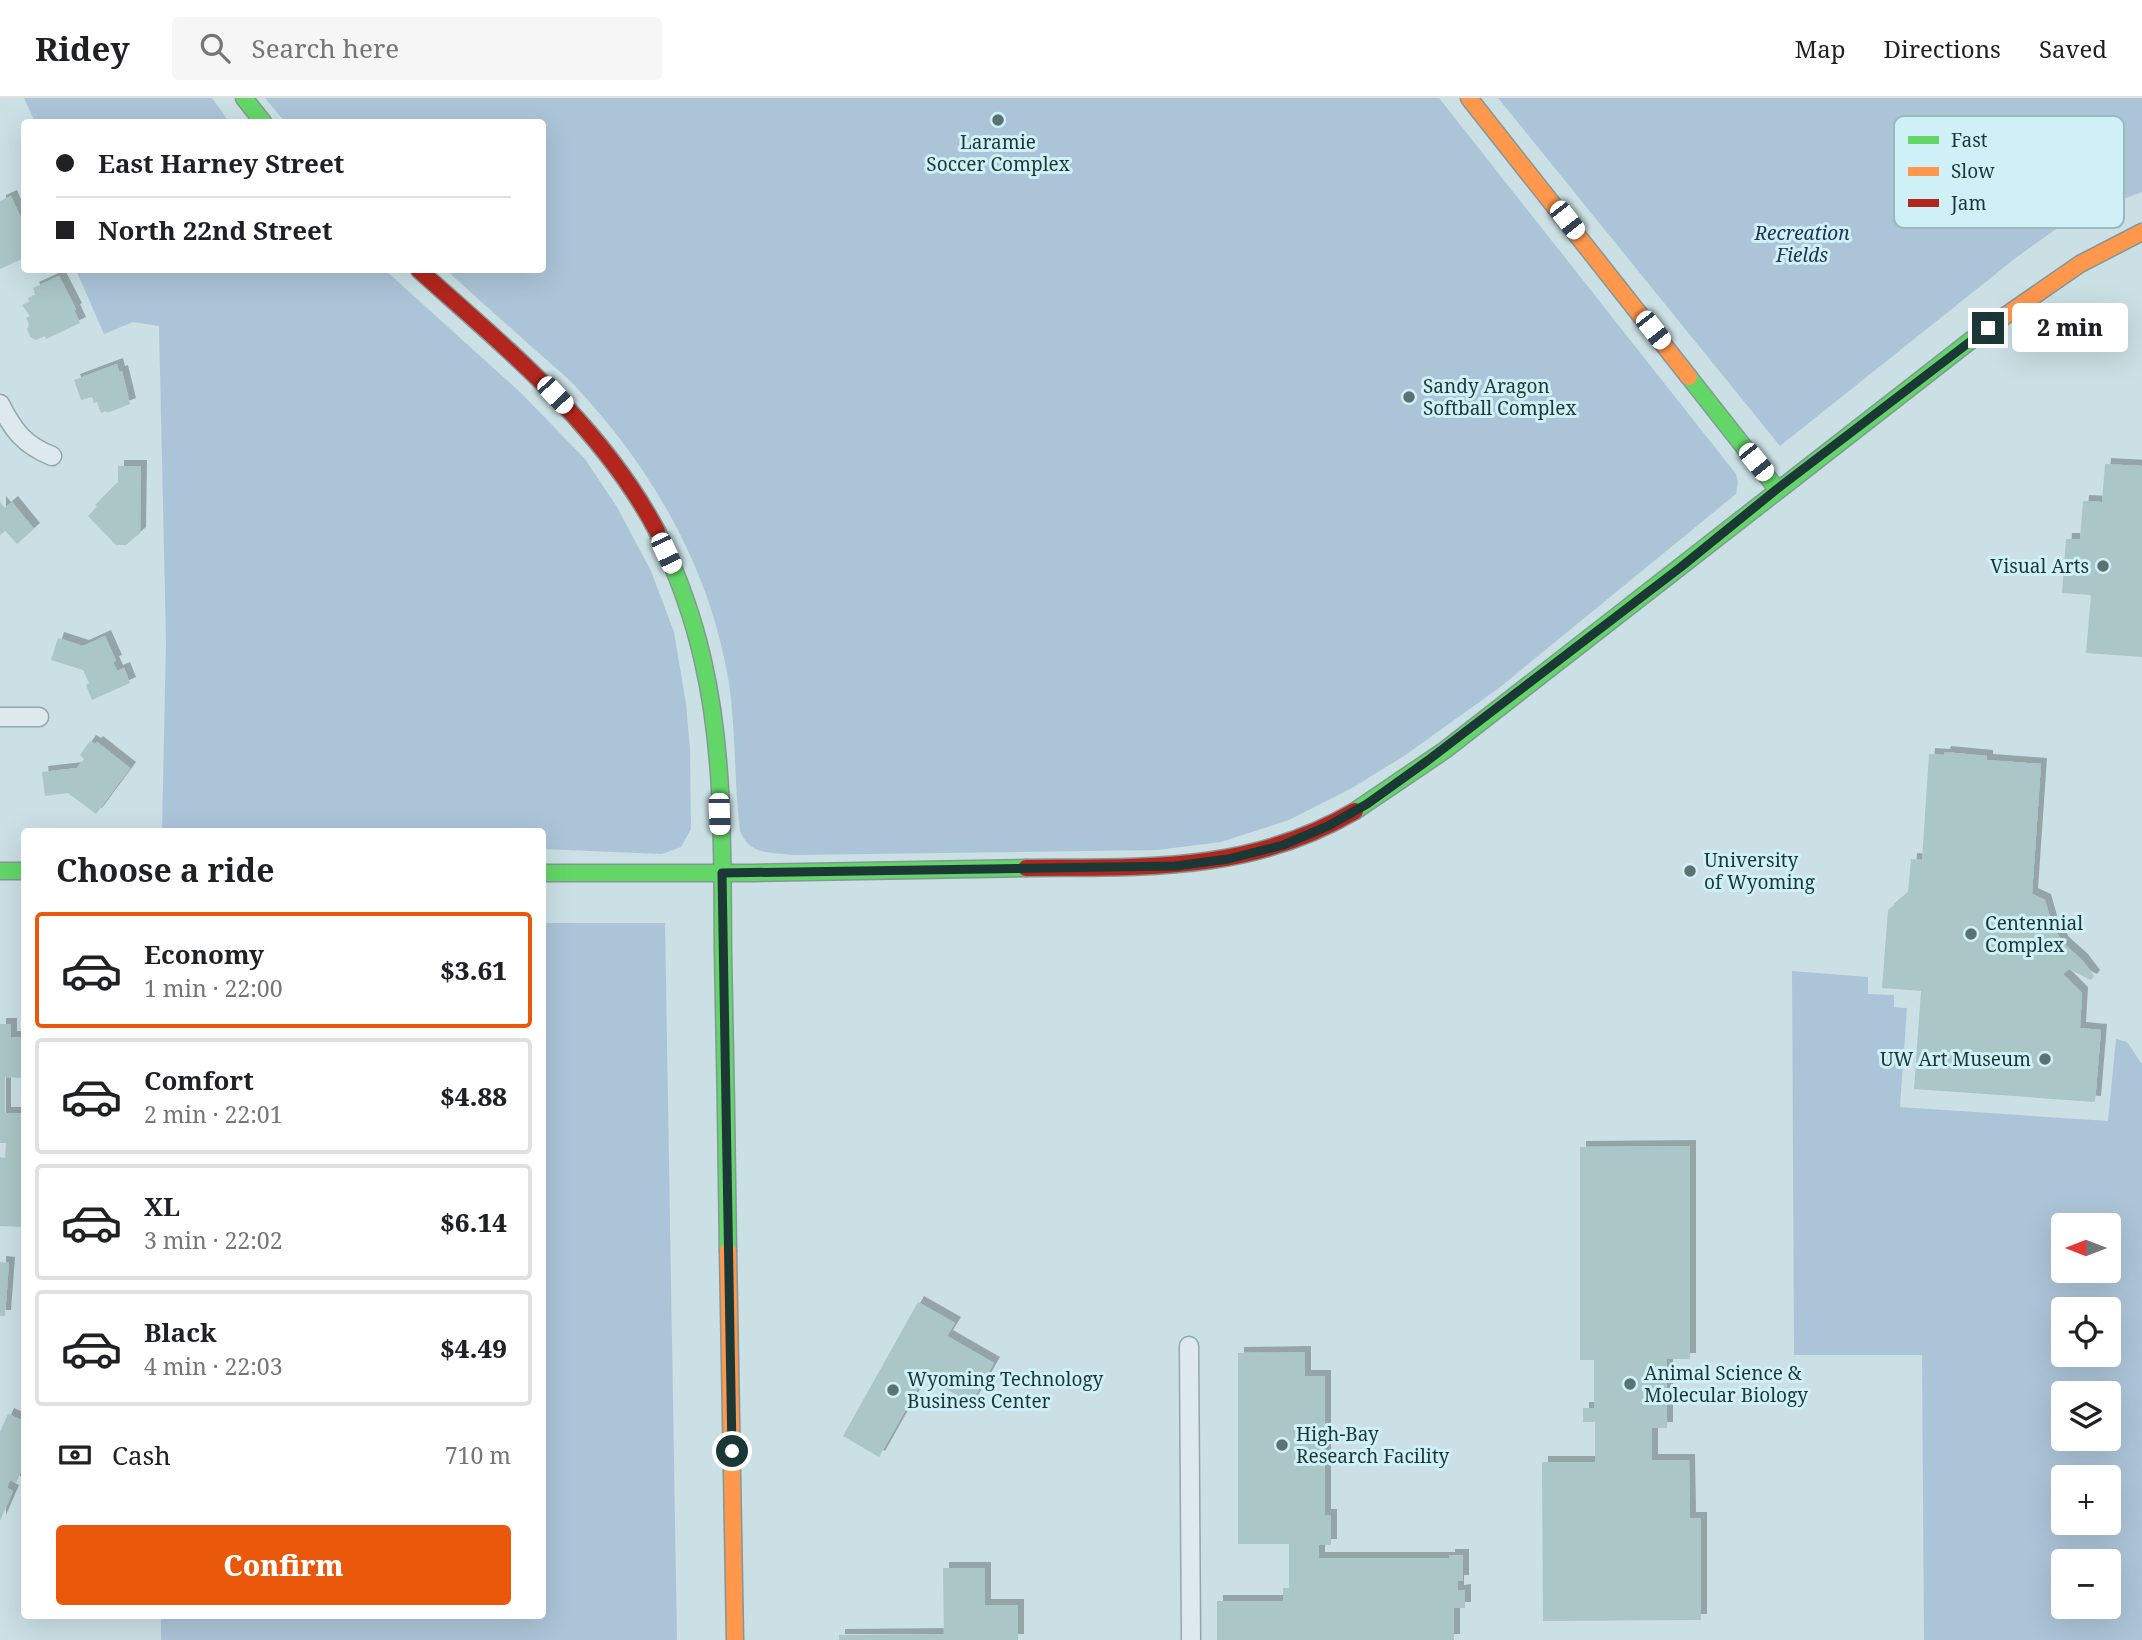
<!DOCTYPE html>
<meta charset="utf-8">
<style>
body{margin:0;font-family:"Noto Serif",serif;background:#f6f6f6;color:#202124;height:100vh;display:flex;flex-direction:column;font-size:26px;white-space:nowrap}
*{box-sizing:border-box;margin:0}
p{font-size:23px;color:#757577}
.icon{flex:none;width:38px;height:38px;fill:none;stroke:currentColor;stroke-width:2;stroke-linecap:round;stroke-linejoin:round}
.map{position:relative;flex:1;overflow:hidden}
.side{position:absolute;left:21px;top:730px;width:525px;height:791px;display:flex;flex-direction:column;background:#fff;border-radius:7px;box-shadow:0 7px 28px #0002}
.side>*{flex:none}
.top-card{position:absolute;left:21px;top:21px;width:525px;height:154px;border-radius:7px;box-shadow:0 7px 28px #0002;display:grid;align-content:center;height:154px;padding:0 35px;background:#fff}
.needle{width:46px;rotate:270deg}
.tools{position:absolute;left:2051px;top:1115px;display:grid;gap:14px}
.tools a{display:grid;place-items:center;width:70px;height:70px;border-radius:7px;background:#fff;box-shadow:0 7px 28px #0002;font-size:35px}
.end{position:absolute;width:32px;height:32px;margin:-16px;border:9px solid #1c3836;background:#fff;box-shadow:0 0 0 4px #fff}
.from{border-radius:50%}
.bubble{position:absolute;height:49px;border-radius:7px;background:#fff;box-shadow:0 7px 28px #0002;font-size:23px;font-weight:800;line-height:49px;text-align:center}
.car{position:absolute;width:21px;height:42px;margin:-21px -10px;border-radius:9px;box-shadow:0 0 5px 2px #0007;background:linear-gradient(#fff 24%,#345 0 40%,#fff 0 76%,#345 0 86%,#fff 0)}
.top-card b{display:flex;align-items:center;gap:24px;height:66px;font-size:26px}
.top-card b+b{border-top:2px solid #e0e0e0}
.top-card i{width:18px;height:18px;background:#202124}
ul{padding:0;list-style:none}
li{display:flex;align-items:center;gap:21px;height:116px;margin:0 14px 10px;padding:0 21px;border:4px solid #e0e0e0;border-radius:7px}
li div{flex:1}
li b{display:block;font-size:26px}
li em{font-style:normal;font-weight:800}
li.on{border-color:#ea580c}
li>.icon{width:63px;height:63px;stroke-width:1.5}
h2{padding:0 35px;font-size:32px;line-height:84px}
.pay{display:flex;align-items:center;gap:18px;height:77px;padding:0 35px;font-size:26px}
.pay p{margin-inline-start:auto}
.primary-button{display:flex;gap:14px;margin-top:auto;padding:14px 35px}
.primary-button a{flex:1;height:80px;border-radius:7px;background:#ea580c;color:#fff;font-size:28px;font-weight:800;line-height:80px;text-align:center}
header{display:flex;align-items:center;gap:42px;box-sizing:border-box;height:98px;padding:0 35px;background:#fff;border-bottom:2px solid #e0e0e0}
header strong{font-size:33px}
nav{display:flex;gap:38px;margin-inline-start:auto;font-size:24px}
.search{width:490px;height:63px;background:#f6f6f6;display:flex;align-items:center;gap:18px;box-sizing:border-box;padding:0 24px;border-radius:7px;color:#757577;font-size:26px}
.map>svg:first-child{display:block}
.green{fill:#acc4d8;fill-rule:evenodd}
.building{fill:#abc6c6;filter:url(#shadow)}
.lines{fill:none;stroke-linecap:round;stroke-linejoin:round}
.street-casing{stroke:#94a7a9;stroke-width:21}
.fast-casing{stroke:#849698;stroke-width:19}
.slow-casing{stroke:#849698;stroke-width:19}
.jam-casing{stroke:#849698;stroke-width:19}
.street{stroke:#dde9ec;stroke-width:18}
.fast{stroke:#63d668;stroke-width:16}
.slow{stroke:#ff974d;stroke-width:16}
.jam{stroke:#b3261e;stroke-width:16}
.route{stroke:#1c3836;stroke-width:9}
.poi-dot{fill:#597373;stroke:#cff0f7;stroke-width:2.5}
.labels{text-anchor:middle;stroke-width:6;stroke-linejoin:round;paint-order:stroke}
.poi-label{font-size:19px;fill:#1c3836;stroke:#cff0f7;text-anchor:start}
.park-label{font-size:19px;font-style:italic;fill:#223155;stroke:#cff0f7}
.key{fill:#cff0f7;stroke:#99b9bd;stroke-width:2}
.key-label{font-size:19px;fill:#1c3836}
</style>
<header>
<strong>Ridey</strong>
<div class="search"><svg class="icon" aria-label="search" viewBox="0 0 24 24"><circle cx="10" cy="10" r="6"/><path d="M15 15l6 6"/></svg>Search here</div>
<nav><a>Map</a><a>Directions</a><a>Saved</a></nav>
</header>
<div class="map">
<svg width="2142" height="1542" viewBox="0 0 2142 1542">
<defs>
<filter id="shadow"><feDropShadow dx="6" dy="-6" stdDeviation="0" flood-color="#0004"/></filter>
</defs>
<rect width="100%" height="100%" fill="#cae0e4"/>
<!-- green -->
<path class="green" d="M24,0H212L229,24H35Z
M265,0H1439L1736,376L1738,384L1736,396L1499,590L1404,658L1352,690L1289,722L1221,744L1157,752L793,757C769,754 751,758 740,733C734,684 736,634 729,585C711,473 653,371 576,289C563,275 547,263 533,250C504,224 475,198 446,172H542V24H285Z
M1498,0H2142V94L2070,121L2017,159L1780,348Z
M76,172H385L520,294L585,361L617,409L651,473L674,534L686,606L690,651L691,731L681,749L662,756L543,751L542,733H162L166,542L159,228L133,224L104,236Z
M543,825H665L677,1542H161V1517H542Z
M1792,873L1868,879V896L1894,897V909L1907,910L1900,1009L2108,1023L2116,941L2127,944L2142,966V1542H1924L1922,1257H1794ZM2063,1127H2109V1172H2063ZM2063,1211H2109V1256H2063ZM2063,1295H2109V1340H2063ZM2063,1379H2109V1424H2063ZM2063,1463H2109V1508H2063Z"/>
<!-- building -->
<path class="building" d="M11,98L24,127V160L0,171V103Z
M59,178L76,211L74,212L80,225L46,241L45,238L36,242L30,239L27,231L29,226L26,220L30,218L22,207L30,203L28,200L36,196L33,190Z
M117,266L119,274L122,273L130,306L107,315L106,313L101,315L97,304L94,305L92,299L81,302L74,282Z
M2105,366L2142,368V559L2086,555L2091,497L2062,495L2066,441H2080L2083,403L2102,404Z
M118,368H141L140,435L126,447H116L88,418L97,409L95,407L118,384Z
M0,404L5,410L12,404L34,431L17,446L5,433L0,437Z
M105,538L116,563L113,564L117,573L124,570L130,585L92,602L86,587L89,585L83,572L51,562L58,540L83,548Z
M90,643L95,646L97,644L130,670L96,716L68,695L45,698L42,674L77,670L84,661L80,657Z
M1945,654L1987,658V662L2041,666L2032,796L2045,802L2052,827L2063,845L2082,862L2094,878L2091,882L2069,871L2063,876L2082,895L2080,930L2101,932L2095,1004L1914,991L1921,893L1882,890L1888,812L1908,795L1911,761L1922,762L1929,656L1944,657Z
M0,926H11V939H24V980L5,979V1015H24V1129L0,1128V1059L5,1060L6,1045H0Z
M1690,1048V1261H1667V1330H1652V1362H1689L1690,1420H1701V1522L1543,1523L1542,1364H1595V1324H1583V1310H1594V1262H1580V1049Z
M0,1164L9,1165L5,1218H0Z
M918,1204L955,1225L947,1238L994,1265L971,1305L924,1279L879,1359L843,1338Z
M1305,1254V1278H1325V1417H1331V1447H1319V1460H1449V1457H1463V1483H1458V1493L1465,1492V1510H1454V1542H1217V1503H1283V1490H1289V1446H1238V1255Z
M8,1316L24,1323V1366L16,1385L10,1382L7,1390L13,1393L0,1423V1334Z
M943,1470H985V1507H1018V1542H839V1537L944,1536Z"/>
<g class="lines">
<!-- street casing -->
<g class="street-casing">
<path id="street" d="M0,306C13,332 24,347 52,358
M0,619H39
M1189,1248L1191,1542"/>
</g>
<!-- fast casing -->
<g class="fast-casing">
<path id="fast" d="M244,0L263,24
M1689,279L1777,391
M657,433C677,475 693,518 703,563C725,658 722,759 723,855C725,954 727,1054 728,1153
M1355,713L1445,652L1979,236
M0,773H24
M542,775H754L1026,770"/>
</g>
<!-- slow casing -->
<g class="slow-casing">
<path id="slow" d="M1469,0L1689,279
M1979,236L2080,166L2142,134
M728,1153L735,1542"/>
</g>
<!-- jam casing -->
<g class="jam-casing">
<path id="jam" d="M419,172C507,251 601,327 657,433
M1026,770C1144,769 1249,775 1355,713"/>
</g>
<!-- street -->
<use href="#street" class="street"/>
<!-- fast -->
<use href="#fast" class="fast"/>
<!-- slow -->
<use href="#slow" class="slow"/>
<!-- jam -->
<use href="#jam" class="jam"/>
</g>
<g class="lines">
<!-- route -->
<path class="route" d="M732,1353L722,775L1175,768L1228,761L1283,747L1328,728L1367,706L1427,663L1681,469L1777,391L1988,230"/>
</g>
<!-- markers -->
<g class="poi-dot">
<circle cx="998" cy="22" r="7"/>
<circle cx="1409" cy="299" r="7"/>
<circle cx="2103" cy="468" r="7"/>
<circle cx="1690" cy="773" r="7"/>
<circle cx="1971" cy="836" r="7"/>
<circle cx="2045" cy="961" r="7"/>
<circle cx="1630" cy="1286" r="7"/>
<circle cx="893" cy="1292" r="7"/>
<circle cx="1282" cy="1347" r="7"/>
</g>
<g class="labels">
<!-- poi labels -->
<g class="poi-label">
<text x="998" y="51" text-anchor="middle">Laramie<tspan x="998" dy="22">Soccer Complex</tspan></text>
<text x="1423" y="295">Sandy Aragon<tspan x="1423" dy="22">Softball Complex</tspan></text>
<text x="2089" y="475" text-anchor="end">Visual Arts</text>
<text x="1704" y="769">University<tspan x="1704" dy="22">of Wyoming</tspan></text>
<text x="1985" y="832">Centennial<tspan x="1985" dy="22">Complex</tspan></text>
<text x="2031" y="968" text-anchor="end">UW Art Museum</text>
<text x="1644" y="1282">Animal Science &amp;<tspan x="1644" dy="22">Molecular Biology</tspan></text>
<text x="907" y="1288">Wyoming Technology<tspan x="907" dy="22">Business Center</tspan></text>
<text x="1296" y="1343">High-Bay<tspan x="1296" dy="22">Research Facility</tspan></text>
</g>
<!-- park labels -->
<g class="park-label">
<text x="1802" y="142">Recreation<tspan x="1802" dy="22">Fields</tspan></text>
</g>
</g>
<!-- legend -->
<rect x="1894" y="18" width="230" height="112" rx="10" class="key"/>
<rect x="1908" y="38" width="31" height="8" fill="#63d668"/>
<rect x="1908" y="69" width="31" height="9" fill="#ff974d"/>
<rect x="1908" y="101" width="31" height="8" fill="#b3261e"/>
<g class="key-label">
<text x="1951" y="49">Fast</text>
<text x="1951" y="80">Slow</text>
<text x="1951" y="112">Jam</text>
</g>
</svg>
<div class="tools">
<a><svg class="needle" viewBox="-14 -14 28 28"><path d="M0-13l5 13h-10z" fill="#e53935"/><path d="M0 13l5-13h-10z" fill="#757577"/></svg></a>
<a><svg class="icon" aria-label="locate" viewBox="0 0 24 24"><circle cx="12" cy="12" r="6"/><path d="M12 2v4M12 18v4M2 12h4M18 12h4"/></svg></a>
<a><svg class="icon" aria-label="layers" viewBox="0 0 24 24"><path d="M12 4l9 5-9 5-9-5zM3 14l9 5 9-5"/></svg></a>
<a>+</a>
<a>−</a>
</div>
<i class="end from" style="left:732px;top:1353px"></i>
<i class="end" style="left:1988px;top:230px"></i>
<div class="bubble" style="left:2012px;top:205px;width:116px">2 min</div>
<i class="car" style="left:1567px;top:122px;rotate:142deg"></i>
<i class="car" style="left:1653px;top:232px;rotate:142deg"></i>
<i class="car" style="left:555px;top:297px;rotate:137deg"></i>
<i class="car" style="left:1756px;top:364px;rotate:141deg"></i>
<i class="car" style="left:666px;top:455px;rotate:155deg"></i>
<i class="car" style="left:719px;top:716px;rotate:178deg"></i>
<div class="top-card">
<b><i class="from"></i>East Harney Street</b>
<b><i></i>North 22nd Street</b>
</div>
<section class="side">
<h2>Choose a ride</h2>
<ul>
<li class="on"><svg class="icon" aria-label="car" viewBox="0 0 24 24"><path d="M5 17H2v-5l4-1 3-4h7l3 4 3 1v5h-3M9 17h6M6 11h13"/><circle cx="7" cy="17" r="2"/><circle cx="17" cy="17" r="2"/></svg><div><b>Economy</b><p>1 min · 22:00</p></div><em>$3.61</em></li>
<li><svg class="icon" aria-label="car" viewBox="0 0 24 24"><path d="M5 17H2v-5l4-1 3-4h7l3 4 3 1v5h-3M9 17h6M6 11h13"/><circle cx="7" cy="17" r="2"/><circle cx="17" cy="17" r="2"/></svg><div><b>Comfort</b><p>2 min · 22:01</p></div><em>$4.88</em></li>
<li><svg class="icon" aria-label="car" viewBox="0 0 24 24"><path d="M5 17H2v-5l4-1 3-4h7l3 4 3 1v5h-3M9 17h6M6 11h13"/><circle cx="7" cy="17" r="2"/><circle cx="17" cy="17" r="2"/></svg><div><b>XL</b><p>3 min · 22:02</p></div><em>$6.14</em></li>
<li><svg class="icon" aria-label="car" viewBox="0 0 24 24"><path d="M5 17H2v-5l4-1 3-4h7l3 4 3 1v5h-3M9 17h6M6 11h13"/><circle cx="7" cy="17" r="2"/><circle cx="17" cy="17" r="2"/></svg><div><b>Black</b><p>4 min · 22:03</p></div><em>$4.49</em></li>
</ul>
<div class="pay"><svg class="icon" aria-label="cash" viewBox="0 0 24 24"><path d="M3 7h18v10H3z"/><circle cx="12" cy="12" r="2"/></svg>Cash<p>710 m</p></div>
<div class="primary-button"><a>Confirm</a></div>
</section>
</div>
